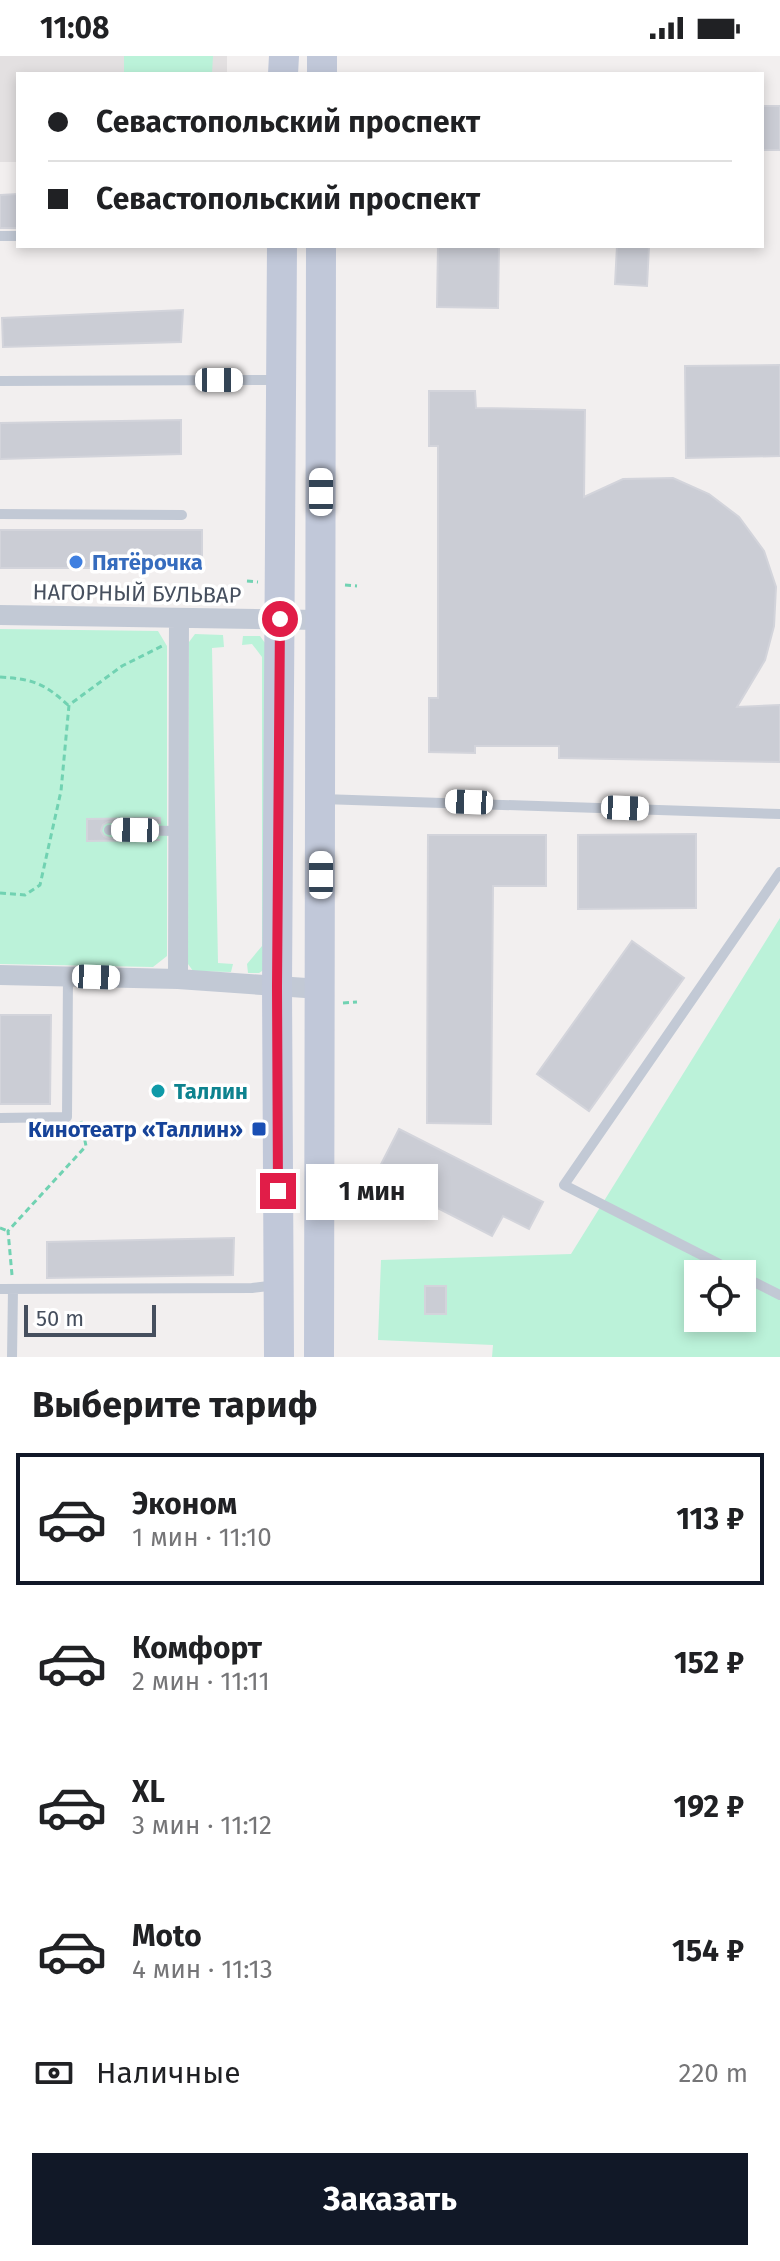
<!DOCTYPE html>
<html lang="ru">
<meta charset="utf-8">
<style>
body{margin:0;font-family:"Fira Sans",sans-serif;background:#f2f2f2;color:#202124;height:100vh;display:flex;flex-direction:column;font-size:30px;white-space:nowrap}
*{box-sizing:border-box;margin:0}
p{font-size:26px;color:#757577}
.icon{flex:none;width:44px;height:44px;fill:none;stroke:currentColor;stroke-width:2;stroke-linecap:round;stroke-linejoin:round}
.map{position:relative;height:1301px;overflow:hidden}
.drawer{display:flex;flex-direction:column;background:#fff;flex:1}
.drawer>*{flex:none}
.guide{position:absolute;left:16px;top:16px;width:748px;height:176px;border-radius:0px;box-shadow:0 4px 12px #0003;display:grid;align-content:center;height:176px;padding:0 32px;background:#fff}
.controls{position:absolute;left:684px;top:1204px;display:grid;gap:16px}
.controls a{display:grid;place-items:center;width:72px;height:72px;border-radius:0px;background:#fff;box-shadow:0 4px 12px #0003;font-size:40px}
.scale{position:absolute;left:24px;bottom:20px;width:132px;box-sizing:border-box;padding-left:8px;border:4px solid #464f5e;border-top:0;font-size:22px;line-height:28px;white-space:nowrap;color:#464f5e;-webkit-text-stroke:6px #fff;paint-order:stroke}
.end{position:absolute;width:36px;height:36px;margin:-18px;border:10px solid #e11d48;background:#fff;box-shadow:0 0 0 4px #fff}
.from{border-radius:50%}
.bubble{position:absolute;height:56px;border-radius:0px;background:#fff;box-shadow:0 4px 12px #0003;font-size:26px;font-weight:700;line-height:56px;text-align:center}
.car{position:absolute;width:24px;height:48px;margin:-24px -12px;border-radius:10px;box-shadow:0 0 6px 2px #0007;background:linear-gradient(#fff 24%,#345 0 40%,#fff 0 76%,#345 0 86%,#fff 0)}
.guide b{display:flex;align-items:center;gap:28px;height:76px;font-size:30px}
.guide b+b{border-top:2px solid #e0e0e0}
.guide i{width:20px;height:20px;background:#202124}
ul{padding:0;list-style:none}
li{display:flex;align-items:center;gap:24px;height:132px;margin:0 16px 12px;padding:0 16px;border:4px solid transparent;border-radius:0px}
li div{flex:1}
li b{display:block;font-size:30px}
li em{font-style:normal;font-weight:700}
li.active{border-color:#111827}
li>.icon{width:72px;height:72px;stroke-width:1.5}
h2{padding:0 32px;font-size:36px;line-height:96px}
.pay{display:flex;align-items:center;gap:20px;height:88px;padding:0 32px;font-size:30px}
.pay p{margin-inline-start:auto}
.cta{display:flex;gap:16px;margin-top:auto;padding:16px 32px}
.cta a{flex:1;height:92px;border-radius:0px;background:#111827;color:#fff;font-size:32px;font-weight:700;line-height:92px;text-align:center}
.status{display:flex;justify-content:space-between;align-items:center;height:56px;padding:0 40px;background:#fff;direction:ltr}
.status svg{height:22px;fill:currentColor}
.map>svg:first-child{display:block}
.education{fill:#e3e0e1}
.green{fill:#bbf2d9;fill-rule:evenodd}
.building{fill:#cbcdd5;stroke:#d3d4db;stroke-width:2}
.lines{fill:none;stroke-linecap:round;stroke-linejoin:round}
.path{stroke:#71d2b2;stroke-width:3;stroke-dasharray:6 4;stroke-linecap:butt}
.service{stroke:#c2c9d5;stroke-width:10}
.minor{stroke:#c2c9d5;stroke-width:20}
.secondary{stroke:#c1c8d9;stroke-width:30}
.route{stroke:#e11d48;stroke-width:10}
.shop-dot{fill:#3f7fe0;stroke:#fff;stroke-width:3}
.culture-dot{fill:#0f9aa8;stroke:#fff;stroke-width:3}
.transit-dot{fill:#1a4fb4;stroke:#fff;stroke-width:3}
.labels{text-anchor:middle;stroke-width:7;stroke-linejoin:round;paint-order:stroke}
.shop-label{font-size:22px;font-weight:bold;fill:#366cbe;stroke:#fff;text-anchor:start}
.street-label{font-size:22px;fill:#464f5e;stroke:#fff}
.culture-label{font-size:22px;font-weight:bold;fill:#0d838f;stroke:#fff;text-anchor:start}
.transit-label{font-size:22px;font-weight:bold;fill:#164399;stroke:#fff;text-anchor:end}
</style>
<div class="status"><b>11:08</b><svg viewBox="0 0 49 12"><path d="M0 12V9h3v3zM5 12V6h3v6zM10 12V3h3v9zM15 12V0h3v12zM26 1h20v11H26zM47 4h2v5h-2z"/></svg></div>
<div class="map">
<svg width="780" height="1301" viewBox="0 0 780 1301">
<rect width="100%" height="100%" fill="#f2efef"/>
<!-- education -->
<path class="education" d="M0,0H227V18H18V106H0Z"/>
<!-- green -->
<path class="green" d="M124,0H213L212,18H124Z
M0,573L158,575L167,590V900L153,911L0,908Z
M195,578L223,579L224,591L212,592L218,907L233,908L231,916L193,915L188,908L189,586Z
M243,580H260L265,587L268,911L259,917H248L247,908L262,890V601L252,588L242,589Z
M780,862V1301H492L493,1289L378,1284L381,1204L571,1198ZM698,1218H742V1262H698Z"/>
<!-- building -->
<path class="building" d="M762,50H780V94H762Z
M18,138V172H0V139Z
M438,190H499L498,252L437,251Z
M617,190H649L647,230L615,228Z
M183,254L181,286L3,291L2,262Z
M780,309V400L686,402L685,310Z
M429,335H475L476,352L585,354L584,441L623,423L673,422L709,438L739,461L764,495L776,531L774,570L765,604L737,651L780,649V706L559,702V690H475V697L429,696V642H438V390H429Z
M181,364V398L0,403V367Z
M0,474H202V512H0Z
M160,762V767L108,766L103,769L101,775L104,780L109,782L160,784L87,785V763Z
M696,778V852L578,853V779Z
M428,779H546V830H493L491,1068L427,1067Z
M632,885L684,922L589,1055L537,1018Z
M0,959H51L50,1048H0Z
M399,1073L543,1146L529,1173L503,1160L492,1180L375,1120Z
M234,1182L233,1219L47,1222V1186Z
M425,1230H446V1258H425Z"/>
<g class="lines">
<!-- path -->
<path class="path" d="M247,525L258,526
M345,529L357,530
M0,621C32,623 44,627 68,649
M0,837L25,839L40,829L61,735L69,649L122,610L162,590
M343,947L357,946
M0,1172L8,1175
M12,1219L8,1175L86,1090L81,1065"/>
<!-- service -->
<path class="service" d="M0,180H18
M0,325L278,324
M0,458L182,459
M322,743L780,758
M109,774L178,775
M0,1062L67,1061L68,920
M739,1218L564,1129L780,816
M742,1220L780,1239
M0,1233L252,1232L277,1229
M12,1301L13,1233"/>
<!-- minor -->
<path class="minor" d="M0,559L321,564
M0,919L178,923L320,933
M178,923L179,562"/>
<!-- secondary -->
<path class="secondary" d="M283,18L284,0
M322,18V0
M279,1301L277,931L282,190
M319,1301L321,190"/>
</g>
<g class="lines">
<!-- route -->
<path class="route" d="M278,1135L277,931L280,563"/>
</g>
<!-- markers -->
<circle class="shop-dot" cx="76" cy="506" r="8"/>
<circle class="culture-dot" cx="158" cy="1035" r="8"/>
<rect class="transit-dot" x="251" y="1065" width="16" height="16" rx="4"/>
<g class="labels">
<!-- shop labels -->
<g class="shop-label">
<text x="92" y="514">Пятёрочка</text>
</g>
<!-- street labels -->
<g class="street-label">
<text transform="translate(137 537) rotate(1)" y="8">НАГОРНЫЙ БУЛЬВАР</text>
</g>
<!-- culture labels -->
<g class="culture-label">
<text x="174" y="1043">Таллин</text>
</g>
<!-- transit labels -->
<g class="transit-label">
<text x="243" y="1081">Кинотеатр «Таллин»</text>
</g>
</g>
</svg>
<div class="controls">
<a><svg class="icon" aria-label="locate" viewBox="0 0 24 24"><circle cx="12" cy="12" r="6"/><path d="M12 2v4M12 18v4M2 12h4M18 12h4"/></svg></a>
</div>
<div class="scale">50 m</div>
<i class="end from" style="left:280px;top:563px"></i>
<i class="end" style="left:278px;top:1135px"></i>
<div class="bubble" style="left:306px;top:1108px;width:132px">1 мин</div>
<i class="car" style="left:219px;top:324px;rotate:90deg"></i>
<i class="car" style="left:321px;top:436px;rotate:0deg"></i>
<i class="car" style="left:469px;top:746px;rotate:272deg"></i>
<i class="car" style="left:625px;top:752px;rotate:92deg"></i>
<i class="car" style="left:135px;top:774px;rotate:271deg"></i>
<i class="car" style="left:321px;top:819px;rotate:0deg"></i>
<i class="car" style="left:96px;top:921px;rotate:92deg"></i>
<div class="guide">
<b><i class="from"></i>Севастопольский проспект</b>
<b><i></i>Севастопольский проспект</b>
</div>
</div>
<section class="drawer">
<h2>Выберите тариф</h2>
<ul>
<li class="active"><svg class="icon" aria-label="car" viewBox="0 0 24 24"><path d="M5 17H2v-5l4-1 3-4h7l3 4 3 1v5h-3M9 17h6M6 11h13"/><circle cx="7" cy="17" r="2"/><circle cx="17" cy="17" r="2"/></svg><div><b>Эконом</b><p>1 мин · 11:10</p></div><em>113 ₽</em></li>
<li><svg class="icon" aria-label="car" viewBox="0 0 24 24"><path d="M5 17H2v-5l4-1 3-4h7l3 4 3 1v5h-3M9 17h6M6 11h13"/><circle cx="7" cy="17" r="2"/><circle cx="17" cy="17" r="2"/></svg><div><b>Комфорт</b><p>2 мин · 11:11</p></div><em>152 ₽</em></li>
<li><svg class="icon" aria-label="car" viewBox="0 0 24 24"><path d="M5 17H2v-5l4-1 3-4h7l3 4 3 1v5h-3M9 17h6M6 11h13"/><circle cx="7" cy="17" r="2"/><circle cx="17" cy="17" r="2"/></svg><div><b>XL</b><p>3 мин · 11:12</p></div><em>192 ₽</em></li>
<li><svg class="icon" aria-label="car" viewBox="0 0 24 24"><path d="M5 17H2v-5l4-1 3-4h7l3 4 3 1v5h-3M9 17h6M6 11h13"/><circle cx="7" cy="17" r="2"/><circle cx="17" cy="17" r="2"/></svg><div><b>Moto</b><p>4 мин · 11:13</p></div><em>154 ₽</em></li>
</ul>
<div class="pay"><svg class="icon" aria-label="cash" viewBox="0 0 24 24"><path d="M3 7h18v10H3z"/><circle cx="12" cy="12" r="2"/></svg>Наличные<p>220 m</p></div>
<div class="cta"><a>Заказать</a></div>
</section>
